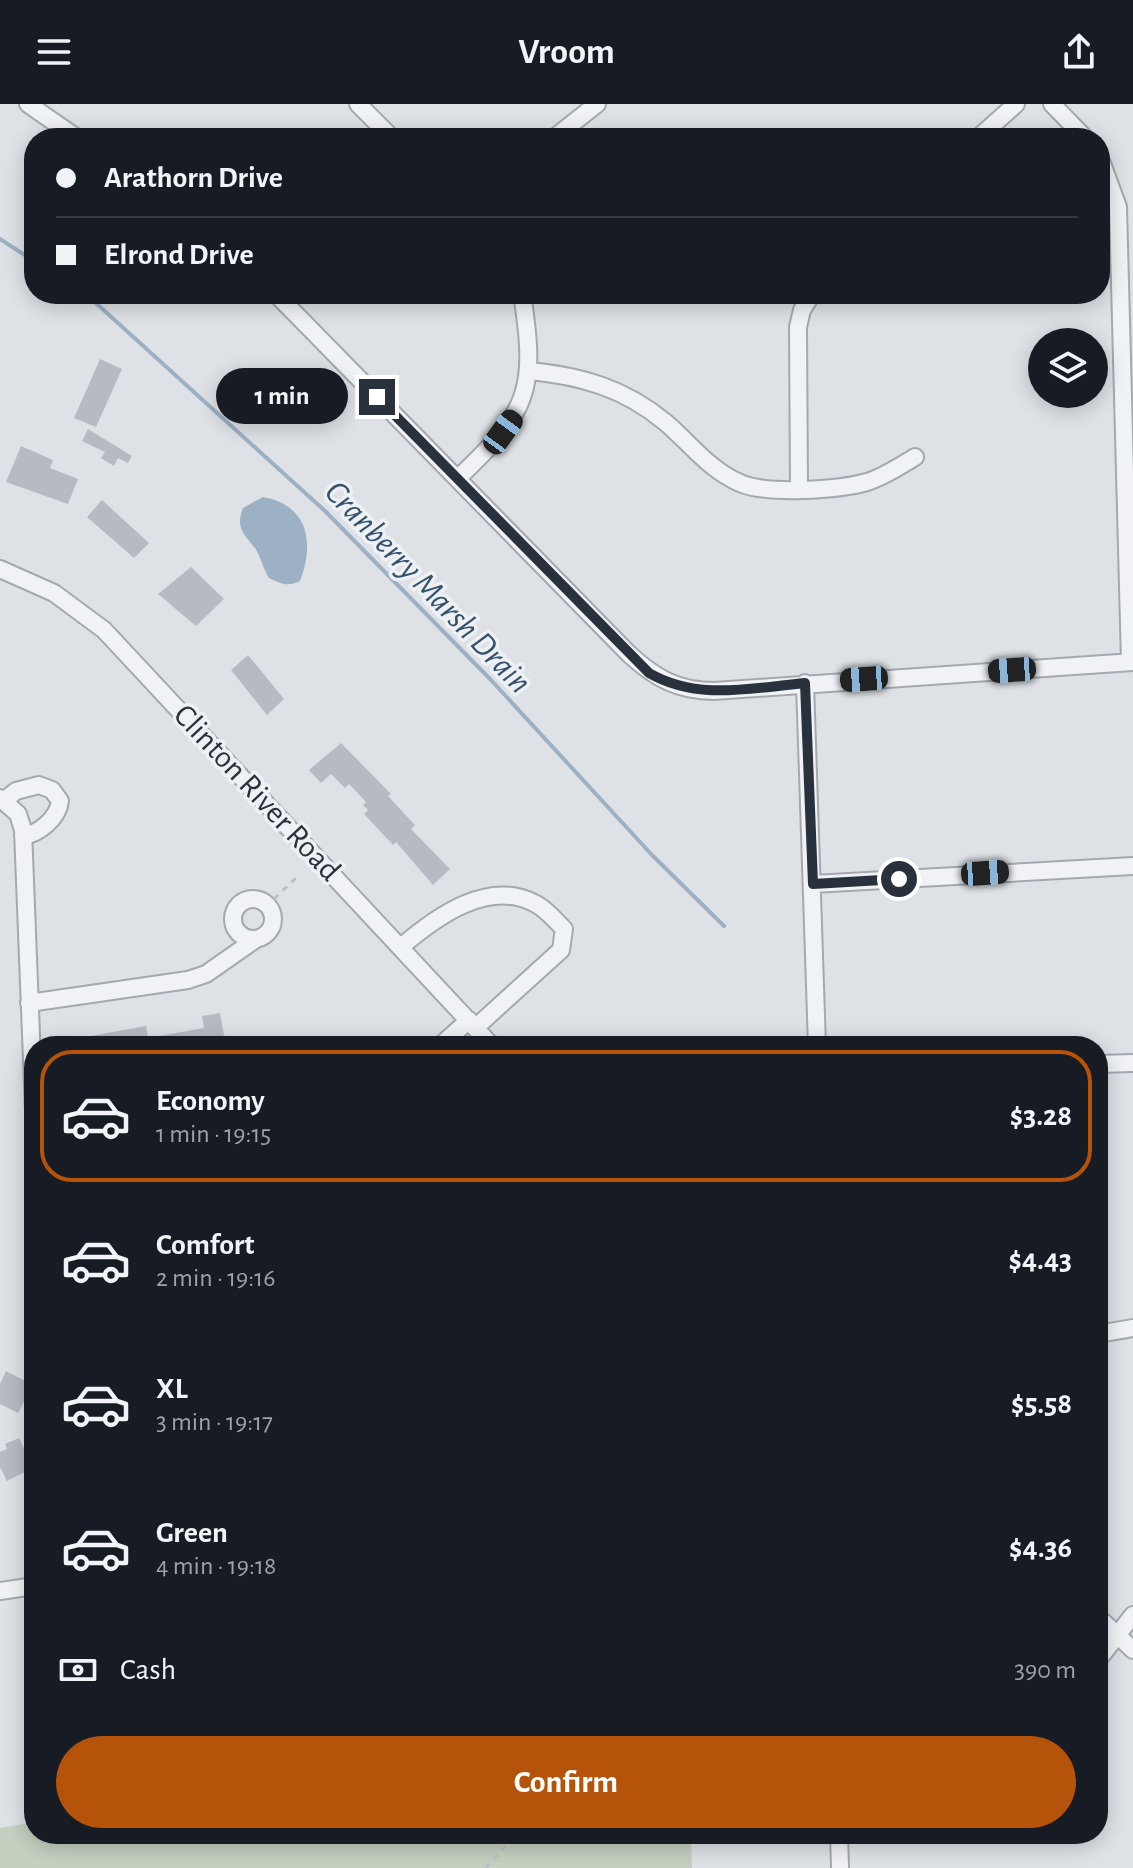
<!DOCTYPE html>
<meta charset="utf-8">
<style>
body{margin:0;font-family:"Alegreya Sans",sans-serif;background:#20242c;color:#f1f3f6;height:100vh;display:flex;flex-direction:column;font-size:30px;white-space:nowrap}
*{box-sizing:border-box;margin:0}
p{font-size:26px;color:#9ea1a6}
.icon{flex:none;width:44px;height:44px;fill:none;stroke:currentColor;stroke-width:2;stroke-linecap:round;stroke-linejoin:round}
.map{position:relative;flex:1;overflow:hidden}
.panel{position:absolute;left:24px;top:932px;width:1084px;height:808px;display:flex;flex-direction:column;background:#171b24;border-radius:32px;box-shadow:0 4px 20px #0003}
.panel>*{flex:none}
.guide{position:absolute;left:24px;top:24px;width:1086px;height:176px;border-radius:32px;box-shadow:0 4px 20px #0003;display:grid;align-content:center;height:176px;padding:0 32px;background:#171b24}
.fabs{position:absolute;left:1028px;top:224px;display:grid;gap:16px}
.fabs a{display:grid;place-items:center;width:80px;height:80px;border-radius:50%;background:#171b24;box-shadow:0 4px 20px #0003;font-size:40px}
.end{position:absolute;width:36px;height:36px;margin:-18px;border:10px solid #29313c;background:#fff;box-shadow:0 0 0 4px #fff}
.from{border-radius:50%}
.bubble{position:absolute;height:56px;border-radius:28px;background:#171b24;box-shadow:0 4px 20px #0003;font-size:26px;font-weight:700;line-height:56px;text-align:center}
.car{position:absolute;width:24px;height:48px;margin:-24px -12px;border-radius:10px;box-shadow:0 0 6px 2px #0007;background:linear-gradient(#222 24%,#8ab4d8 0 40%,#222 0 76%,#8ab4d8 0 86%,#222 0)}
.guide b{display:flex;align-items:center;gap:28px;height:76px;font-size:30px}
.guide b+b{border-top:2px solid #363941}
.guide i{width:20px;height:20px;background:#f1f3f6}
ul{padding:14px 0 0;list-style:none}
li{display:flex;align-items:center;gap:24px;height:132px;margin:0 16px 12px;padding:0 16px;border:4px solid transparent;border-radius:32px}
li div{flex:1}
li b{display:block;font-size:30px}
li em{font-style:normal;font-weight:700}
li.current{border-color:#b45309}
li>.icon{width:72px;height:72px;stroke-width:1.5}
.pay{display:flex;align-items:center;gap:20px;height:88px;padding:0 32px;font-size:30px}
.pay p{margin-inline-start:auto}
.button{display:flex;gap:16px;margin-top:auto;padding:16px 32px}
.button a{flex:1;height:92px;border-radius:48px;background:#b45309;color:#fff;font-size:32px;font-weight:700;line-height:92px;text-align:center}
header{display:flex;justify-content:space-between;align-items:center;height:104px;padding:0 32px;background:#171b24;font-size:36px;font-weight:700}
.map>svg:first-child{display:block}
.green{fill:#c5d0c0}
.water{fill:#9cb1c4}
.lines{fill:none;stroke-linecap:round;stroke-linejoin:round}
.stream{stroke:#9cb1c4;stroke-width:4}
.building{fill:#b6bbc3}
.minor-casing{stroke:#a4a9b0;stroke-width:20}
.path{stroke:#bcc0c5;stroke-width:3;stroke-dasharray:6 6;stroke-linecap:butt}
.minor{stroke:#f0f2f5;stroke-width:16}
.route{stroke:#29313c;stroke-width:10}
.labels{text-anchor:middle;stroke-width:7;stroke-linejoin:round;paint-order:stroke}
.street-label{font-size:32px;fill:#29313c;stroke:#edf1f4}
.water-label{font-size:34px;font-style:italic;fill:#36516c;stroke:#edf1f4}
</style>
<header><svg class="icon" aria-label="menu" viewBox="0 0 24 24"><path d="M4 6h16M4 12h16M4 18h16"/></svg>Vroom<svg class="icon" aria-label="share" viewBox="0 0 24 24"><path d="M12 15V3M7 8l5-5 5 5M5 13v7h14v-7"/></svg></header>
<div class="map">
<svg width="1133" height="1764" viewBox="0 0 1133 1764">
<rect width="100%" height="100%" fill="#dee2e6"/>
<!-- green -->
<path class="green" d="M34,1718V1730H691L692,1764H0V1724Z"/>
<!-- water -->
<path class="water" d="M263,393C308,401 315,438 300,477C288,483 281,480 269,474C263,465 261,453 255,444C244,430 235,424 243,404Z"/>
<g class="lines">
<!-- stream -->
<path class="stream" d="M0,135L34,157
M86,190L325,407L491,576L652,751L724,822"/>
</g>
<!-- building -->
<path class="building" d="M100,255L122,265L96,323L74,314Z
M88,325L132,352L128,359L118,354L114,362L101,354L105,348L82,337Z
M21,342L53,356L50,364L78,375L68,400L6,378Z
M102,396L149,439L134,454L87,413Z
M191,463L224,495L196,522L158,490Z
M248,551L284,595L267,611L231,566Z
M341,639L391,690L388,692L415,721L411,725L450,765L433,781L396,738L393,741L364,710L368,706L363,701L366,698L349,680L345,684L331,670L321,679L309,666Z
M220,909L226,942H92L91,932L146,922L148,934L204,924L202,912Z
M6,1267L33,1281L18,1309L0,1300V1280Z
M19,1334L33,1364L7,1377L0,1363V1348L7,1345L5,1340Z"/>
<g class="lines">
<!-- minor casing -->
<g class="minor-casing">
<path id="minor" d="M28,0L77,34
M358,0L392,34
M1052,0L1085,34
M554,34L597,0
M978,34L1016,0
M1100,54L1118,103L1130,558
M276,190L629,550C655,574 678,587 714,587L1133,558
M530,267C581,272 624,284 665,318C689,338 709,366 740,379C767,391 838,386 867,378C884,373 900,362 915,353
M458,374C529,307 537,286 522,190
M799,385L798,223L802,206L812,190
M0,465L54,489L104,526L492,942
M805,579L817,942
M0,694L18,710L23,726L34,1007
M5,696L16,687L39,681L52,686L60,697C58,714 39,730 23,732
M813,780L1133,762
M233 815a20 20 0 1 1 40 0a20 20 0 1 1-40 0Z
M402,842C436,813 489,774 536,800C546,805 555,816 564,825L561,846L475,924
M29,899L188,876L206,870L256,835
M440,942L469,916
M1098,960L1133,959
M1098,1230L1133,1224
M0,1487L34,1482
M1098,1513L1133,1546
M1098,1556L1133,1511
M839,1730L840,1764"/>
</g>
<!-- path -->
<path class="path" d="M274,795L299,771
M485,1764L517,1730"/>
<!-- minor -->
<use href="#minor" class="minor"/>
</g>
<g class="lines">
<!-- route -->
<path class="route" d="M377,293L649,569C697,597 751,584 805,579L813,780L899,775"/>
</g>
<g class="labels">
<!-- street labels -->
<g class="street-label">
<text transform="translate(258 688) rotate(47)" y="11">Clinton River Road</text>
</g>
<!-- water labels -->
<g class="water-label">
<text transform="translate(429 482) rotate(46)" y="12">Cranberry Marsh Drain</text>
</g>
</g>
</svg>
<div class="fabs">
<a><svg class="icon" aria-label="layers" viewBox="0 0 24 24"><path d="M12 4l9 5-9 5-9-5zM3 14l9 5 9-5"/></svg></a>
</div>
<i class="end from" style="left:899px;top:775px"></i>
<i class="end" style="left:377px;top:293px"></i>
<div class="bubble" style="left:216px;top:264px;width:132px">1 min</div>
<i class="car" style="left:503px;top:328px;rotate:36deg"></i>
<i class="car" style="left:1012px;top:566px;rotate:266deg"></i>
<i class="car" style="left:864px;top:575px;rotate:266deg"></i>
<i class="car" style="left:985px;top:769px;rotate:86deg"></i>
<div class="guide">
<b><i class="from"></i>Arathorn Drive</b>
<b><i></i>Elrond Drive</b>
</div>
<section class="panel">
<ul>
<li class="current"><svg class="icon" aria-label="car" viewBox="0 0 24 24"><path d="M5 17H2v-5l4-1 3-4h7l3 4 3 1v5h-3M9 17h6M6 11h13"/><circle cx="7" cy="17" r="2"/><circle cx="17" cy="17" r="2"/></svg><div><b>Economy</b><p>1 min · 19:15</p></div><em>$3.28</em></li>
<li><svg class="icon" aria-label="car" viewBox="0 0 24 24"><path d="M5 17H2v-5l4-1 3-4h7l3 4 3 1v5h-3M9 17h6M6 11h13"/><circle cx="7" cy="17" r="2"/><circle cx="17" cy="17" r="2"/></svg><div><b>Comfort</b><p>2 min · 19:16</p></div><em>$4.43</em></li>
<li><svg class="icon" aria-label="car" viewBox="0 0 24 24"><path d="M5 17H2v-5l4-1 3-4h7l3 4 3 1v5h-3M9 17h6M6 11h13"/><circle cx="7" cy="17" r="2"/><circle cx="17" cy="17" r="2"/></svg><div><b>XL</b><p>3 min · 19:17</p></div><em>$5.58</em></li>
<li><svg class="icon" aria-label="car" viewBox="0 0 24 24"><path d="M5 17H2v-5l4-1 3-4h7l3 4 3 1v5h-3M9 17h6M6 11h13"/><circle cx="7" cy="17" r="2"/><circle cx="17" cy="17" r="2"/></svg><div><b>Green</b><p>4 min · 19:18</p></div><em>$4.36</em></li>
</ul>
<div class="pay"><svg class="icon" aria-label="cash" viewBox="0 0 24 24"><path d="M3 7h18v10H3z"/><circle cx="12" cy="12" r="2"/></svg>Cash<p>390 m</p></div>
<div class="button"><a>Confirm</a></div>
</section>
</div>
